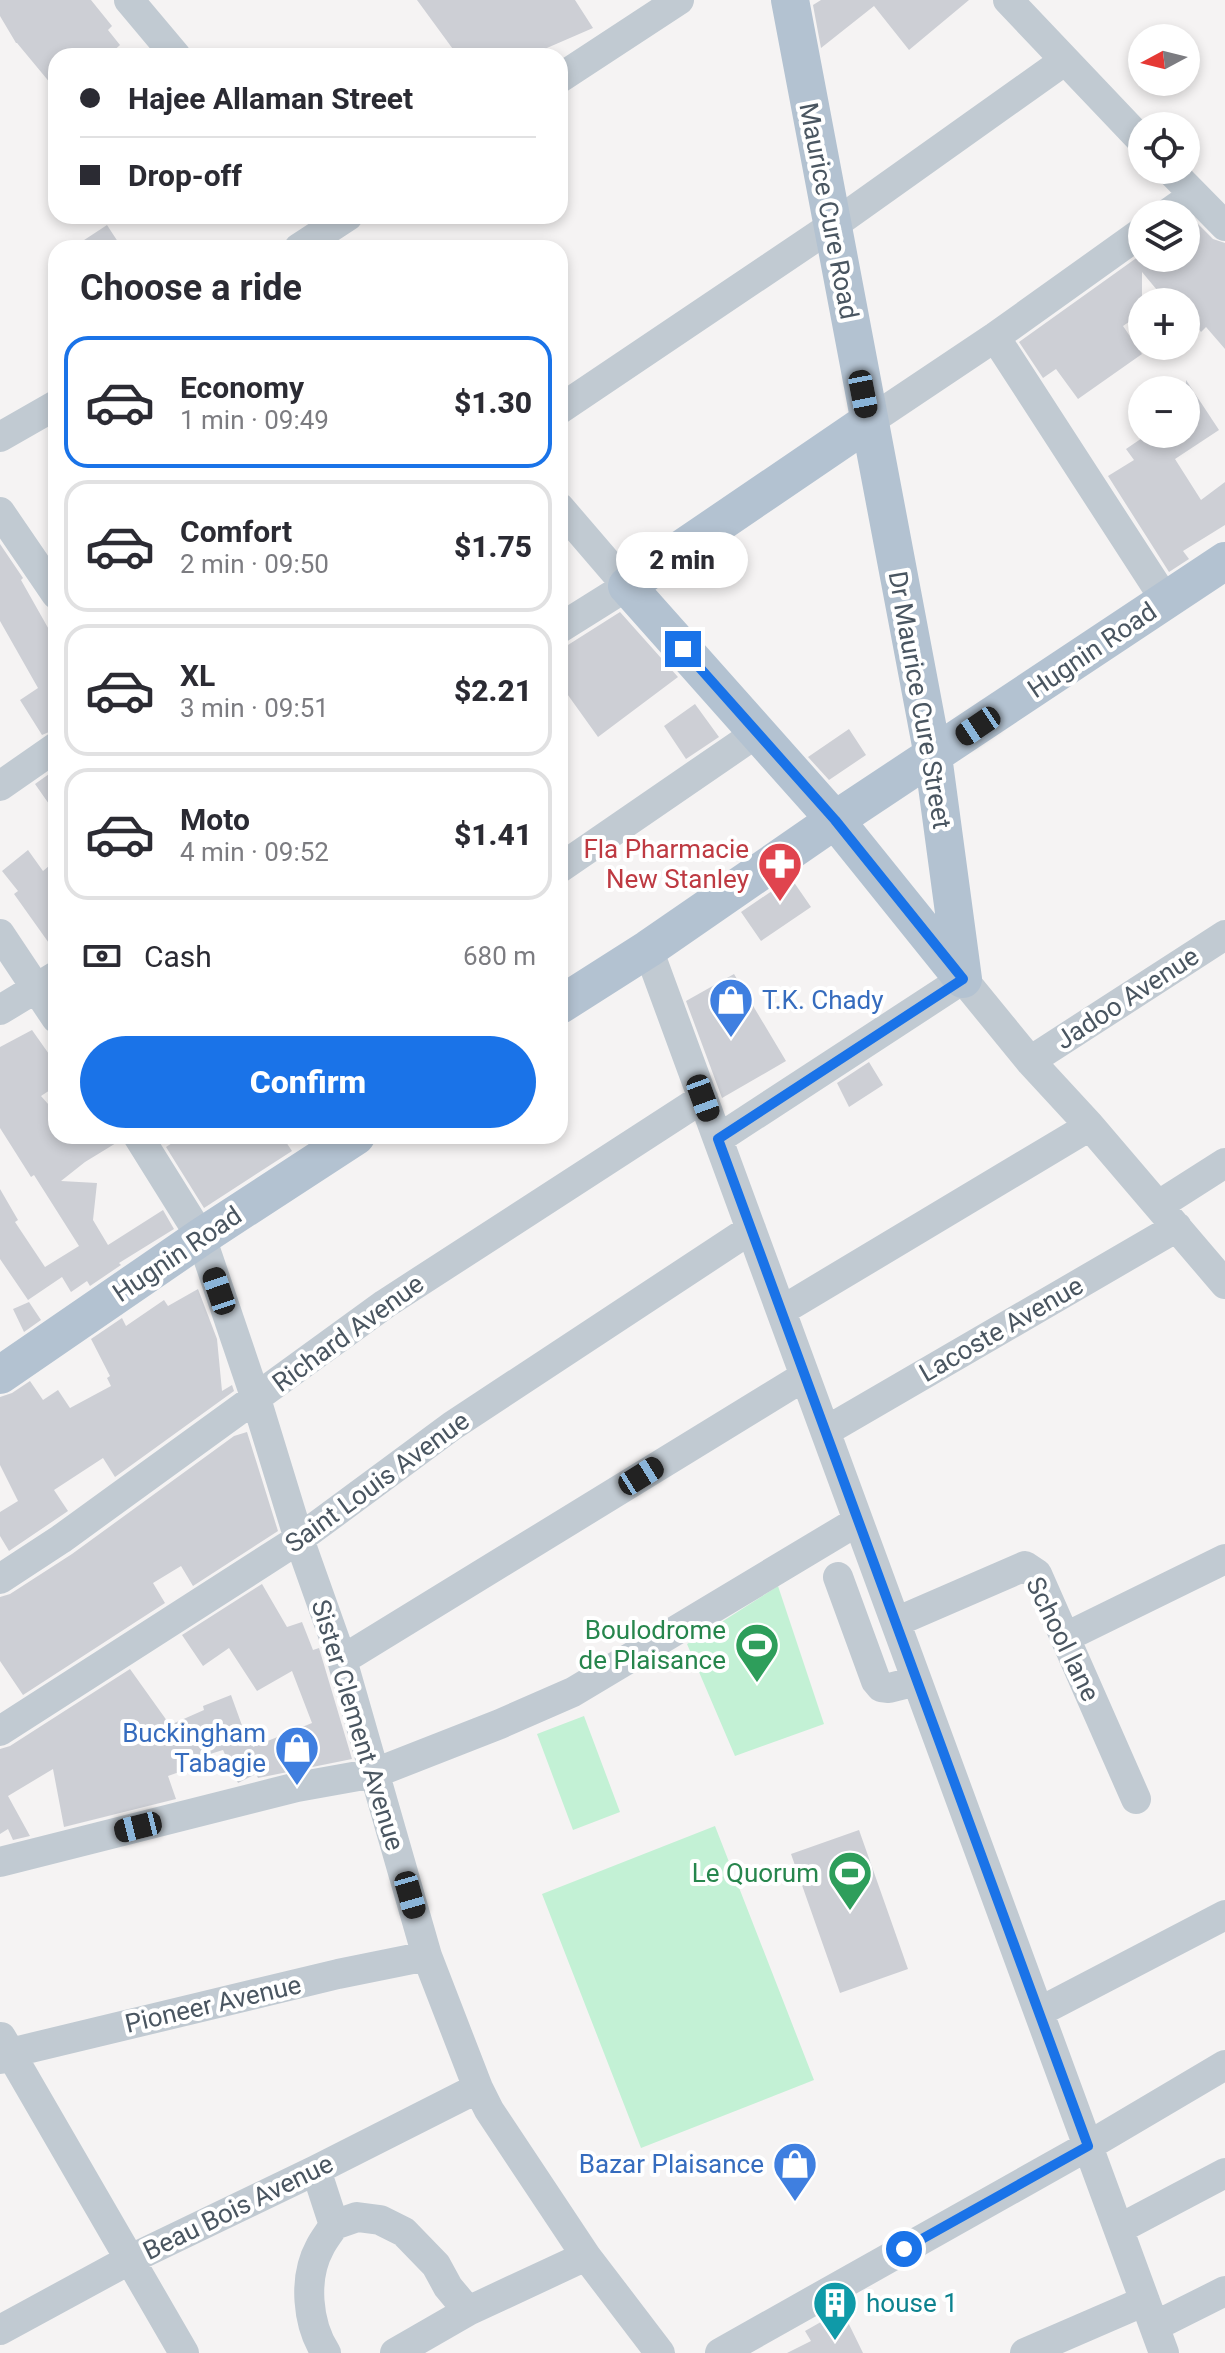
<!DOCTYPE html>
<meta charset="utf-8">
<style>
body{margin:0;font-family:Roboto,sans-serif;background:#f2f2f3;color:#2b2b33;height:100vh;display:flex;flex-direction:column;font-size:30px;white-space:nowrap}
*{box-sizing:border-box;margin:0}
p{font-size:26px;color:#7c7c81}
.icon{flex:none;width:44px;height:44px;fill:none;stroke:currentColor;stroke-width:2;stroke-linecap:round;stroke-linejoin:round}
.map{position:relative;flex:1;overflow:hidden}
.panel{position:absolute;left:48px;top:240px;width:520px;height:904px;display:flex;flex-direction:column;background:#fff;border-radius:24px;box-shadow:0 4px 12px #0003}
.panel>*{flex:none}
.hud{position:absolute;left:48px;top:48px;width:520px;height:176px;border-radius:24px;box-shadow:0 4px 12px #0003;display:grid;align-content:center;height:176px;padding:0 32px;background:#fff}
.needle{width:52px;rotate:263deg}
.fabs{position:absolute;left:1128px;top:24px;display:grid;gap:16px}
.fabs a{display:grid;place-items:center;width:72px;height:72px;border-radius:50%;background:#fff;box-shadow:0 4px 12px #0003;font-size:40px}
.end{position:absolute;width:36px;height:36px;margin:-18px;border:10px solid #1a73e8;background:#fff;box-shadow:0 0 0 4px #fff}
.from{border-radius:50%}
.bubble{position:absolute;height:56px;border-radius:28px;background:#fff;box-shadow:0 4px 12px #0003;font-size:26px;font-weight:800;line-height:56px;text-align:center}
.car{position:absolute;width:24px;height:48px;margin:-24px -12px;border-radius:10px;box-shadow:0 0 6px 2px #0007;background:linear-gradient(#222 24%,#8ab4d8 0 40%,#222 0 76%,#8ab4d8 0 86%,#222 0)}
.hud b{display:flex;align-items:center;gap:28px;height:76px;font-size:30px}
.hud b+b{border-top:2px solid #e1e1e2}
.hud i{width:20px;height:20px;background:#2b2b33}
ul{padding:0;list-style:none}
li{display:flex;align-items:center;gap:24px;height:132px;margin:0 16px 12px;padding:0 16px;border:4px solid #e1e1e2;border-radius:24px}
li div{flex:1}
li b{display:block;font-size:30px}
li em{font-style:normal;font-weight:800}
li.selected{border-color:#1a73e8}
li>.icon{width:72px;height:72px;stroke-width:1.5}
h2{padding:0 32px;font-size:36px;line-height:96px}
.pay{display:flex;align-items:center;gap:20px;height:88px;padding:0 32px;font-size:30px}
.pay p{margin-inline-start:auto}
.primary-button{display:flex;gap:16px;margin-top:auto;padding:16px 32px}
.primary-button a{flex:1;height:92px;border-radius:48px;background:#1a73e8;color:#fff;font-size:32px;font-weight:800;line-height:92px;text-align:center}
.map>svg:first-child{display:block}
.green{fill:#c3f1d5}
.building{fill:#cdcfd5}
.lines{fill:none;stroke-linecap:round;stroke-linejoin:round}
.minor{stroke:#c1cad2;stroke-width:30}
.major{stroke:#b3c2d1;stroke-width:38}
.route{stroke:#1a73e8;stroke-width:10}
.labels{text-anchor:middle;stroke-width:8;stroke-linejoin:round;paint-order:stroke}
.street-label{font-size:26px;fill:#4a5661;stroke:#fff}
.health-label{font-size:26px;fill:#be3a42;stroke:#fff;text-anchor:end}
.shop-label{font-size:26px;fill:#366cbe;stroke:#fff;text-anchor:end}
.leisure-label{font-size:26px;fill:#27864d;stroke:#fff;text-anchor:end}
.culture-label{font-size:26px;fill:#0d838f;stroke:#fff;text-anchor:start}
</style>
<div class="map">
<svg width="1225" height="2353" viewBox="0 0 1225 2353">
<rect width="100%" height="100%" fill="#f5f3f3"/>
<!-- green -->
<path class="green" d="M778,1586L824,1724L735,1756L687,1644Z
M584,1716L620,1812L573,1830L537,1734Z
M715,1826L814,2080L641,2148L542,1894Z"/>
<!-- building -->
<path class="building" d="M0,0H91L112,26L108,30L120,45L108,56H56V90L17,43H16L0,16Z
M417,0H575L593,28L540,51L534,56H458Z
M821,0H969L909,50L874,6L821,48L813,5Z
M1192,218L1213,239L1225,243V349L1206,327L1201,332L1186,313V302H1167L1142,272V313L1123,326L1142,354L1078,399L1056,369L1043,378L1019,342L1142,254V258H1186V223Z
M107,225L122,248H72Z
M1186,380L1219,430L1175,459L1201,500L1225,482V525L1183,551L1189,559L1169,572L1108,476L1134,460L1126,449L1148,434H1186Z
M0,544L23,578L21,580L56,642V729L42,735L20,700L38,688L0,621Z
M620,612L678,677L598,737L560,684V650Z
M695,704L719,737L686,759L664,726Z
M849,729L866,755L829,780L808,757Z
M56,769V814L35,784Z
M28,850L43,871L56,860V953L14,894L18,891L2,871Z
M791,878L811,907L761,941L741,912Z
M734,974L786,1061L722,1098L686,1001Z
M32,1030L56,1064V1086L41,1096L56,1113V1136H120L121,1140L85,1162L61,1181L97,1183L93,1220L108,1245L163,1210L174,1229L119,1263L121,1265L90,1286L87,1281L71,1292L62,1277L28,1300L0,1259V1189L18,1220L15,1222L45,1267L79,1246L34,1175L31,1177L0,1128V1047Z
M869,1062L883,1085L849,1107L837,1083Z
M183,1136H282L292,1151L204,1208L166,1147Z
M198,1289L217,1339L222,1391L232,1385L234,1391L115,1477L103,1458L54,1490L68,1511L9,1551L0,1536V1512L18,1501L0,1465V1397L12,1393L30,1381L43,1400L58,1390L70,1408L111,1386L107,1378L110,1376L91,1339L122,1318L126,1326L164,1300L168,1306Z
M29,1302L41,1320L24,1332L13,1309Z
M247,1432L278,1531L193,1586L181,1566L153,1583L165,1603L23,1695L0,1661V1597L10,1594L72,1554L234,1436Z
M262,1584L287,1627L302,1622L313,1650L319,1648L352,1759L258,1778L256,1774L238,1783L223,1750L194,1759L196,1766L168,1776L176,1799L64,1827L53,1769L8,1796L30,1836L13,1840L8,1829L0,1834V1749L10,1746L130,1669L170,1725L204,1710L203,1706L231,1695L244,1731L248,1729L253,1747L312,1723L292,1671L257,1691L229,1648L203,1666L182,1635Z
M859,1830L908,1969L840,1993L791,1854Z
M842,2310L863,2353H787L811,2341L805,2331Z"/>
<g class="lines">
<!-- minor -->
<path class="minor" d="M129,0L176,56
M1008,0L1142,141
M560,78L679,0
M1170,170L1225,226
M1167,214L1194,195
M299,248L348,216
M995,337L1166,601
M560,409L832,226L1064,61
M868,422L995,337L1142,232
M0,437L56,405
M560,508L627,586L560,628
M0,512L56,594
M0,786L56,747
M560,868L758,732
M0,934L56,1018
M648,949L1164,2353
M0,1010L56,976
M1030,1061L1225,935
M138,1136L201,1237L256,1399L299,1539L342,1660L427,1956L478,2088L489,2110L586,2256L660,2353
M718,1139L963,979L1030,1061L1090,1126L1225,1284
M1159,1205L1225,1163
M781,1311L1090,1126
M826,1431L1177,1227
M838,1577L876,1681L881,1687L889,1688L917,1681
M0,1579L61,1539L385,1304L703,1098
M896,1622L1025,1566L1037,1574L1136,1799
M1066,1637L1225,1559
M342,1660L805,1376
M0,1731L299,1539L452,1426L751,1229
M0,1862L297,1787L375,1773L500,1724L573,1692L858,1521
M1039,2012L1225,1915
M1,2037L184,2353
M0,2059L10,2053L338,1974L427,1956
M316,2170L334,2225C330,2232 324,2239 320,2247C303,2278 307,2324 326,2353
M334,2225L357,2217L380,2220L404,2232L436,2265L448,2287L468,2311
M1119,2229L1225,2173
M1155,2326L1225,2291
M0,2330L129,2260L316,2170L478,2088
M395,2353L468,2311L586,2256
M720,2353L1088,2146L1225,2065
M1025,2353L1145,2301"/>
<!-- major -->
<path class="major" d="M790,0L933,756L963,979
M868,422L627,586L835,820L963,979
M560,1005L648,949L835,820L1225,561
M0,1375L201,1237L356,1136"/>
</g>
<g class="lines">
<!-- route -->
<path class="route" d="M683,649L835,820L963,979L718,1139L1088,2146L904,2249"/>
</g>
<!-- icons -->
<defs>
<g id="pharmacy-pin" transform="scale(2.3)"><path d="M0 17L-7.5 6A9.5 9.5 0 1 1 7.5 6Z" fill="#e0444e" stroke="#fff"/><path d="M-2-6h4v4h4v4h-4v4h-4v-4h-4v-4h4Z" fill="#fff"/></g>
<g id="shop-pin" transform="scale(2.3)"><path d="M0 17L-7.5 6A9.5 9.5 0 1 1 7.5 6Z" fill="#3f7fe0" stroke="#fff"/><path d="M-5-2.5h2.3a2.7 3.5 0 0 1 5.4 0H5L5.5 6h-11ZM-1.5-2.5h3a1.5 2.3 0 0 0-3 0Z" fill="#fff"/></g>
<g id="stadium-pin" transform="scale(2.3)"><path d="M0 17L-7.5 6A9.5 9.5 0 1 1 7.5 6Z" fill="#2e9e5b" stroke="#fff"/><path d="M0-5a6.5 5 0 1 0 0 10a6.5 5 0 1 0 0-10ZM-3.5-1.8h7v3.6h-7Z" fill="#fff"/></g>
<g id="building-pin" transform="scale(2.3)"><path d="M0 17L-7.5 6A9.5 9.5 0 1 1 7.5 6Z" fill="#0f9aa8" stroke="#fff"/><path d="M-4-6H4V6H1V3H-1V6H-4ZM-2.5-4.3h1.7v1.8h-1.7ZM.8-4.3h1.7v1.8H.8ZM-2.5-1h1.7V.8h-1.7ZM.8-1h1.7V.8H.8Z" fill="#fff"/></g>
</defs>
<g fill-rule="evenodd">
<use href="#pharmacy-pin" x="780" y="864"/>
<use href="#shop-pin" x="731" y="1000"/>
<use href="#stadium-pin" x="757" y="1645"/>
<use href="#shop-pin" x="297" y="1748"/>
<use href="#stadium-pin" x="850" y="1873"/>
<use href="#shop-pin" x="795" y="2164"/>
<use href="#building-pin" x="835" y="2303"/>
</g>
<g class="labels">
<!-- street labels -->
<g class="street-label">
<text transform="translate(829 211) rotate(79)" y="9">Maurice Cure Road</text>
<text transform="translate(1092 650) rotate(-34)" y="9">Hugnin Road</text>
<text transform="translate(920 700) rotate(80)" y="9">Dr Maurice Cure Street</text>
<text transform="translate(1127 998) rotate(-33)" y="9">Jadoo Avenue</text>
<text transform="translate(177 1254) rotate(-34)" y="9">Hugnin Road</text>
<text transform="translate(1001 1329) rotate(-30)" y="9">Lacoste Avenue</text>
<text transform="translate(348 1333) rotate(-36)" y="9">Richard Avenue</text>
<text transform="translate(377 1482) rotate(-36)" y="9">Saint Louis Avenue</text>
<text transform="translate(1063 1639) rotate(64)" y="9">School lane</text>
<text transform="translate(358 1725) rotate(73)" y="9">Sister Clement Avenue</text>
<text transform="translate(213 2004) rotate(-13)" y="9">Pioneer Avenue</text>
<text transform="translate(238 2207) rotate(-26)" y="9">Beau Bois Avenue</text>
</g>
<!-- health labels -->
<g class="health-label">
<text x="749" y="858">Fla Pharmacie<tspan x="749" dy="30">New Stanley</tspan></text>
</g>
<!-- shop labels -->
<g class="shop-label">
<text x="762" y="1009" text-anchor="start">T.K. Chady</text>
<text x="266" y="1742">Buckingham<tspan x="266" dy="30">Tabagie</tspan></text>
<text x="764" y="2173">Bazar Plaisance</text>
</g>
<!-- leisure labels -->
<g class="leisure-label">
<text x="726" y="1639">Boulodrome<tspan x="726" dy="30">de Plaisance</tspan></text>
<text x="819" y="1882">Le Quorum</text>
</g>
<!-- culture labels -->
<g class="culture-label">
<text x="866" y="2312">house 1</text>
</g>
</g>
</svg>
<div class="fabs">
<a><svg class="needle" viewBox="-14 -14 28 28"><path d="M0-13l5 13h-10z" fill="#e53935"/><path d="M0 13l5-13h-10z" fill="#7c7c81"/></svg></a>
<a><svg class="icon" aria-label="locate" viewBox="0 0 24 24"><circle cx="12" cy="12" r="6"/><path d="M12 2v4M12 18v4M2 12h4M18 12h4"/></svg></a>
<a><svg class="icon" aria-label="layers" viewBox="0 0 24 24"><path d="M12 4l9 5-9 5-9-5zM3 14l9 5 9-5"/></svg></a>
<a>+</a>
<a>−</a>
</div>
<i class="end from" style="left:904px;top:2249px"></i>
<i class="end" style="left:683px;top:649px"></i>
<div class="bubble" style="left:616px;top:532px;width:132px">2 min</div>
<i class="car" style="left:863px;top:394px;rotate:169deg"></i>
<i class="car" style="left:978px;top:726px;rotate:236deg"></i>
<i class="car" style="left:703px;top:1098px;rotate:160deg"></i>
<i class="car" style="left:219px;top:1291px;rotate:341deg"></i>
<i class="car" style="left:641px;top:1476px;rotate:58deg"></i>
<i class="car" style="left:138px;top:1827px;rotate:256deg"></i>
<i class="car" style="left:410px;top:1895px;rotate:164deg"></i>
<div class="hud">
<b><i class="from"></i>Hajee Allaman Street</b>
<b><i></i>Drop-off</b>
</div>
<section class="panel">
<h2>Choose a ride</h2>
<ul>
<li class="selected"><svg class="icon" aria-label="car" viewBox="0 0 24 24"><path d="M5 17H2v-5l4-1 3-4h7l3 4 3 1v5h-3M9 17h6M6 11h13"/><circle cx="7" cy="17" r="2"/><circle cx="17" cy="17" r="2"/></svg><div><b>Economy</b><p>1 min · 09:49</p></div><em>$1.30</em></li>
<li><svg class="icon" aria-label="car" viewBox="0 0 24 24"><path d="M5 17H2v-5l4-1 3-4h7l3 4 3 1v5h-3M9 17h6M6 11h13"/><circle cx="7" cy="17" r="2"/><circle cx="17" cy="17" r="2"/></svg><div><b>Comfort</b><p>2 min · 09:50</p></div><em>$1.75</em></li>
<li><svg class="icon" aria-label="car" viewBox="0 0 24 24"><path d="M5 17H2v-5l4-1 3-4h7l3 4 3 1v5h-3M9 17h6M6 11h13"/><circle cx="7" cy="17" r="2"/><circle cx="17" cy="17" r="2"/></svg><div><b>XL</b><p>3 min · 09:51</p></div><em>$2.21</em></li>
<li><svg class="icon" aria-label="car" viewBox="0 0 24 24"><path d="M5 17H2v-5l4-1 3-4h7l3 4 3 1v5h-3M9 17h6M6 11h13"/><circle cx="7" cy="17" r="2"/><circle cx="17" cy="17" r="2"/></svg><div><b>Moto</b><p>4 min · 09:52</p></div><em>$1.41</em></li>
</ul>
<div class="pay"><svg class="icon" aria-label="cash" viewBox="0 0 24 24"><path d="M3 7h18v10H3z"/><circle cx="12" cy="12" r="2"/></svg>Cash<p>680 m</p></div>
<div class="primary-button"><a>Confirm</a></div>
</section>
</div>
